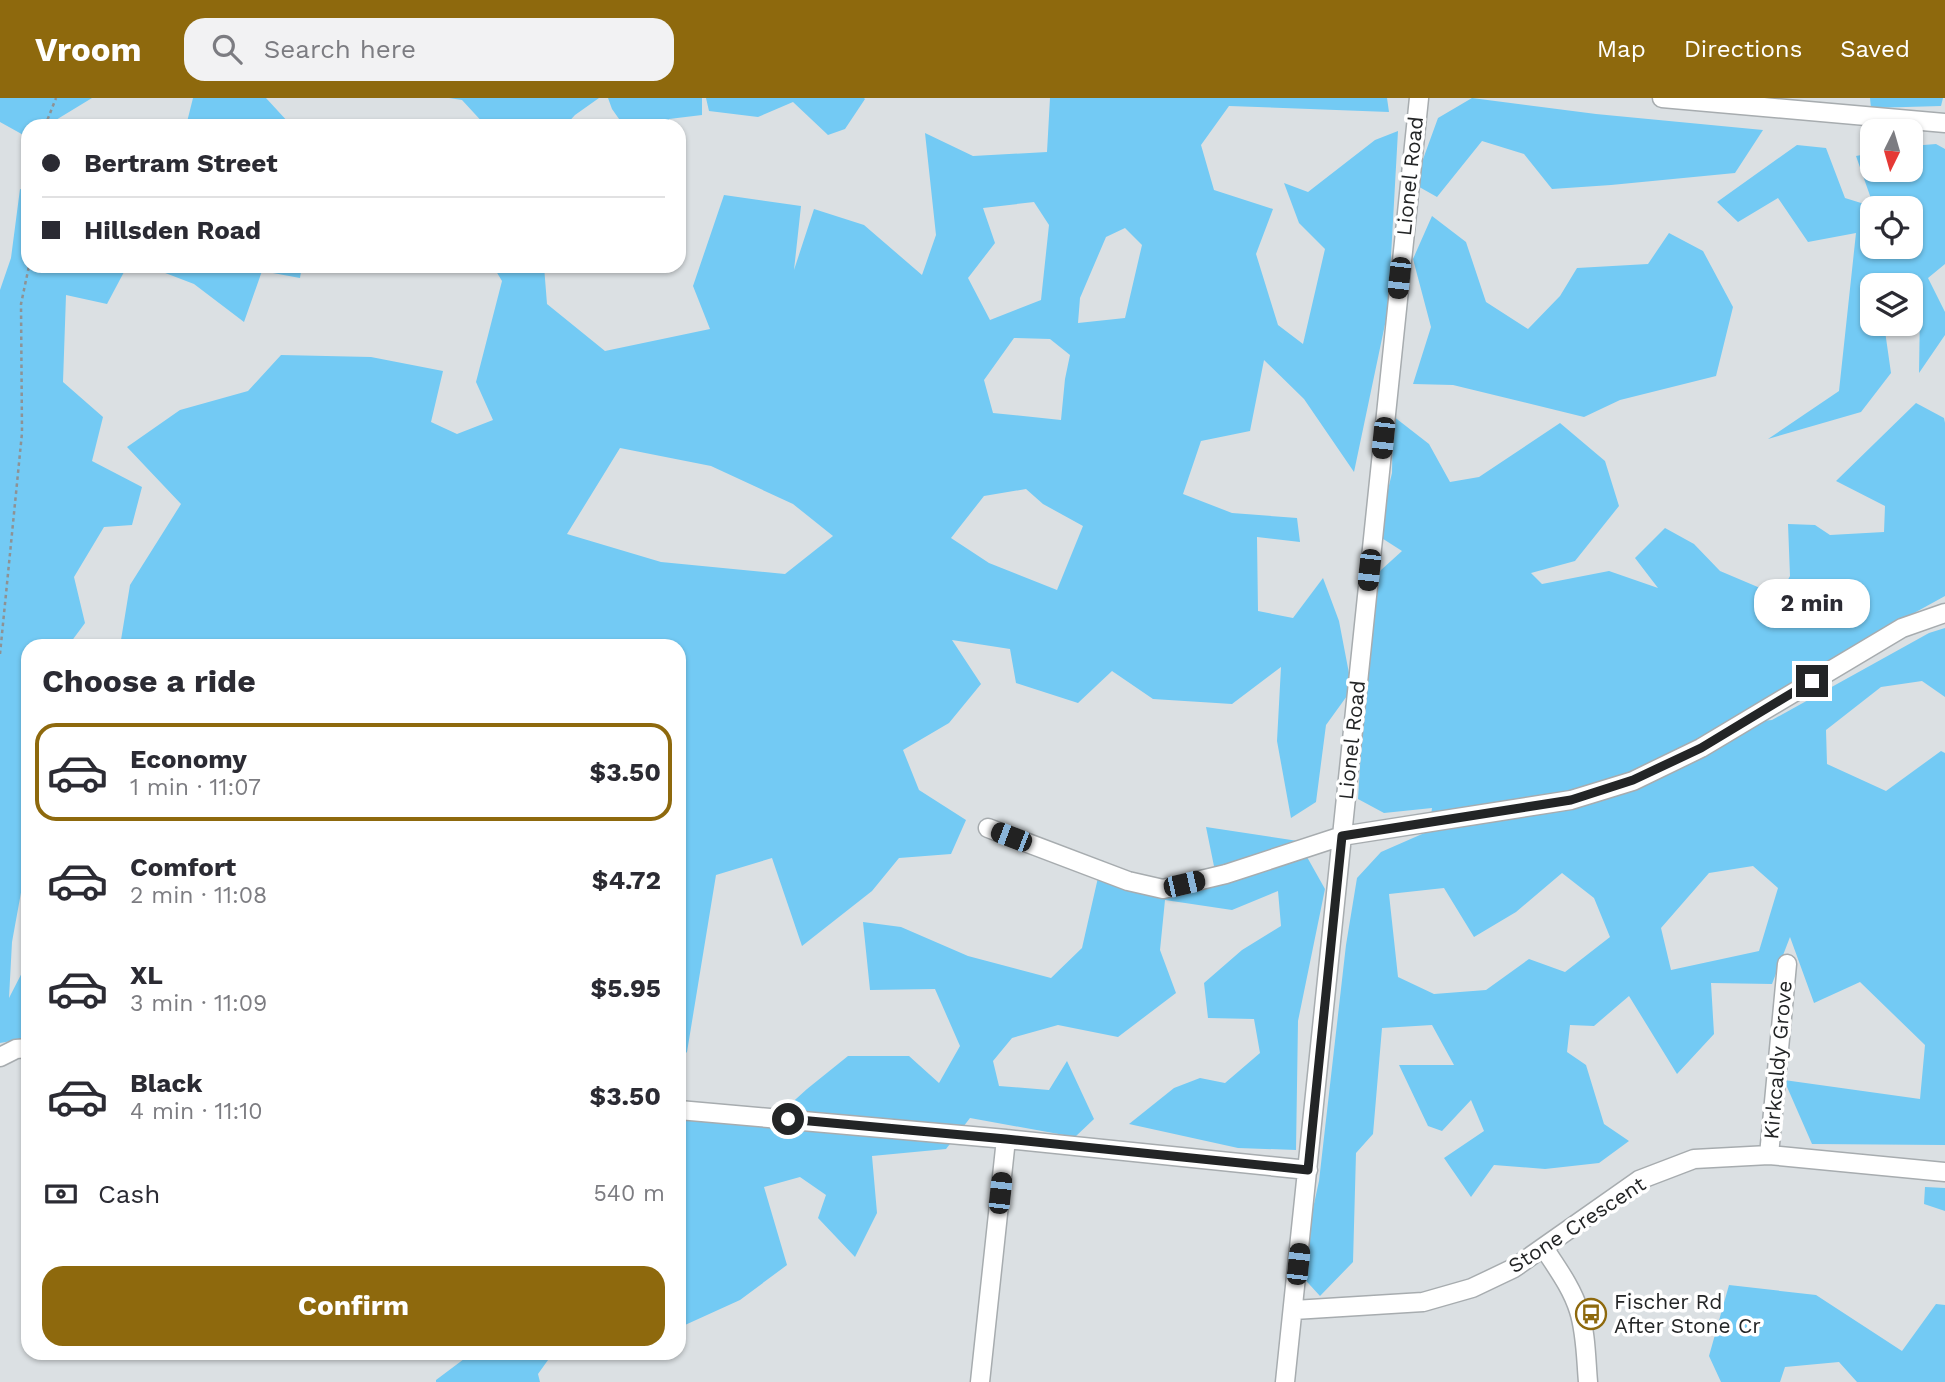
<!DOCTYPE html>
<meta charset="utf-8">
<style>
body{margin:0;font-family:"Work Sans",sans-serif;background:#f2f2f3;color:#2b2b33;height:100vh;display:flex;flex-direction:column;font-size:26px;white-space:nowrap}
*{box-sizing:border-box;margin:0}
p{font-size:23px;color:#7c7c81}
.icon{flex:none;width:38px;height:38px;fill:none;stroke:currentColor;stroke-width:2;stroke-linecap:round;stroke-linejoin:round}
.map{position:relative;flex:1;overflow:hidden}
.sheet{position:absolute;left:21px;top:541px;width:665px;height:721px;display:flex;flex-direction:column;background:#fff;border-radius:21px;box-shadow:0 2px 5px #0004}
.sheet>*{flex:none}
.banner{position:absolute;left:21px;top:21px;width:665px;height:154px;border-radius:21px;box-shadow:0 2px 5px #0004;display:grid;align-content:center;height:154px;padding:0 21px;background:#fff}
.needle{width:46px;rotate:185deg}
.tools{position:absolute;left:1860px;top:21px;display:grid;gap:14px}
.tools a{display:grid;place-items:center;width:63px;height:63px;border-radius:14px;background:#fff;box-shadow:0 2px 5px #0004;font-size:35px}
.end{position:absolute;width:32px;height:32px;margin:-16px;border:9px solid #232526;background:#fff;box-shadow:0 0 0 4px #fff}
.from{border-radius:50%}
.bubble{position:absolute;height:49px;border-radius:21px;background:#fff;box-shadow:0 2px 5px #0004;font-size:23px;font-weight:700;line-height:49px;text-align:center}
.car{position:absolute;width:21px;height:42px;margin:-21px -10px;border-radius:9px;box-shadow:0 0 5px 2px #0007;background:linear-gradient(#222 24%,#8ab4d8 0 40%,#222 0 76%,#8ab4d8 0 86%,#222 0)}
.banner b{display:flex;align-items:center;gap:24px;height:66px;font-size:26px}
.banner b+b{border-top:2px solid #e1e1e2}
.banner i{width:18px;height:18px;background:#2b2b33}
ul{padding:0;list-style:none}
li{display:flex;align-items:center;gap:21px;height:98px;margin:0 14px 10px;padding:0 7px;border:4px solid transparent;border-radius:21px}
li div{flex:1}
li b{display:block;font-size:26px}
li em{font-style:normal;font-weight:700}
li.on{border-color:#8e690d}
li>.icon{width:63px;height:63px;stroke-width:1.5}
h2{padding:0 21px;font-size:32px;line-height:84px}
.pay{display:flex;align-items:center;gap:18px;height:77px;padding:0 21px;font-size:26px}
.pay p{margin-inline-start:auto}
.cta{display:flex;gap:14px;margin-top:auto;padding:14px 21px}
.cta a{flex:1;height:80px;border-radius:21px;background:#8e690d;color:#fff;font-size:28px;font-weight:700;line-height:80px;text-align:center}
header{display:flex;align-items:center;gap:42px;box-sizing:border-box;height:98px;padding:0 35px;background:#8e690d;color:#fff}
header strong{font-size:33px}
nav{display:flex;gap:38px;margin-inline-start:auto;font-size:24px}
.search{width:490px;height:63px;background:#f2f2f3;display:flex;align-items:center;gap:18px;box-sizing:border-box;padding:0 24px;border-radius:21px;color:#7c7c81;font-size:26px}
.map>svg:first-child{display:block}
.green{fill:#73caf4;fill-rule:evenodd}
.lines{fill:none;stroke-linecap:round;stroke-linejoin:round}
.minor-casing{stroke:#a7acaf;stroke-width:21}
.path{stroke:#8e9294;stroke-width:2.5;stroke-dasharray:3.5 3.5;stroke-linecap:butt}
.minor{stroke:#fff;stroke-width:18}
.route{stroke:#232526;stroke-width:9}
.labels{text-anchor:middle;stroke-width:7;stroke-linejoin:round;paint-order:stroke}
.street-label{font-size:21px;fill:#232526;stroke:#fff}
.poi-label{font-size:21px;fill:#232526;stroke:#fff;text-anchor:start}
</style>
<header>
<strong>Vroom</strong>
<div class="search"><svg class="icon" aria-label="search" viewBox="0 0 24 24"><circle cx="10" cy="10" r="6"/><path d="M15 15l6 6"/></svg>Search here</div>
<nav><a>Map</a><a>Directions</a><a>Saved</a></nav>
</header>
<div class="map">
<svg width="1945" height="1284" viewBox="0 0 1945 1284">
<rect width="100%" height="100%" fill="#dbe0e3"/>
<!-- green -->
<path class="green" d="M0,0H92L46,28H28L27,39L0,24Z
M193,0H266L289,25L361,28H186Z
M449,0H599L575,17L565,28H486L462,2Z
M608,0H702V17L669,21V28H624L612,11Z
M706,0H864L865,1L845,31L828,37L793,4L758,19L709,13Z
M1050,0H1387L1389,14L1229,8L1201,47L1214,92L1273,111L1256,156L1278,227L1303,246L1325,151L1299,125L1284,85L1308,94L1375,42L1398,33L1388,212L1354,374L1304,301L1264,262L1250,333L1201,343L1183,396L1232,415L1297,420L1300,444L1257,439L1258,513L1293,520L1323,480L1339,523L1352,591L1326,627L1316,704L1291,720L1277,643L1281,569L1232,606L1153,601L1112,573L1078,605L1016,585L1010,551L952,542L981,586L949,625L903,652L919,692L966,722L951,756L899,760L872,793L802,848L772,760L716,777L687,954L679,961V548H120L130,487L181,406L127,349L180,312L248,293L281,257L371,259L443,273L431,324L457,336L493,322L476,284L502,183L493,168H544L547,206L605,253L710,231L693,188L724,97L801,108L794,172L814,111L864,127L922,177L936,137L925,35L973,58L1047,54ZM1034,104L1049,127L1041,202L990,222L968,180L995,145L983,110ZM1125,130L1142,147L1125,220L1078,225L1080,200L1106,139ZM1014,240L1050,241L1070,257L1065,281L1061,322L993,315L984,282ZM620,350L711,368L793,406L833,438L785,476L661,464L567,436ZM1026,391L1043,406L1083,428L1057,492L989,465L951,440L984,398Z
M1472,0L1596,16L1763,32L1735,75L1611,87L1552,91L1524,56L1482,43L1437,99L1414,86L1438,20Z
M1870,0H1943L1941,8L1871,10Z
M1936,46L1945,51V166L1928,180L1945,214V237L1919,275L1920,212L1911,208V187H1872V226H1884L1891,275L1861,314L1768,341L1839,293L1856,135L1808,144L1778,100L1738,124L1717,104L1797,47L1826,50L1845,100L1874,109L1856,58L1872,55V72H1911V48ZM1872,110H1911V149H1872Z
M20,91L28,93V168H120L124,174L107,206L66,197L63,284L103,319L92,363L142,389L132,427L104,429L74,479L85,525L68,548H28V756L12,844L9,900L28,863V940L0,945V192L11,160Z
M1432,118L1466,144L1486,204L1528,231L1560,198L1577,170L1648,166L1669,135L1703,153L1733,209L1716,278L1620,302L1584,319L1453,287L1413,286L1431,229L1413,161Z
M147,168H302L300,180L262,173L244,224L194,186Z
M1916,305L1944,320L1945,325V498L1865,542L1730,626L1772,622L1929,535L1945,530V599L1922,583L1881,589L1826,632L1827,666L1886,693L1941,653L1945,655V1047L1812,1046L1784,982L1920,1001L1925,947L1860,884L1814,905L1790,839L1772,886L1711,885L1714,936L1677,976L1629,898L1594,928L1570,927L1567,954L1586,967L1604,1026L1629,1043L1599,1065L1545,1071L1494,1067L1471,1099L1444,1060L1484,1033L1471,1002L1442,1033L1428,1028L1399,967H1454L1432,927L1382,930L1373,1036L1356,1055L1353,1164L1320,1198L1299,1175L1319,1083L1346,847L1357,780L1381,754L1429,733L1432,710L1384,715L1358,701L1363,620L1362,544L1375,508L1370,482L1402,453L1377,437L1392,375L1393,318L1429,346L1450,384L1479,379L1560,325L1605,363L1619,408L1575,463L1531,475L1542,486L1609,473L1658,490L1635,460L1665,430L1694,446L1720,473L1779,498L1790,478L1788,426L1815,427L1830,437L1884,434L1885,408L1836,383ZM1753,768L1778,790L1759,853L1671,872L1661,830L1709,775ZM1562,775L1594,800L1610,839L1565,874L1529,861L1486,892L1434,896L1398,879L1389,796L1444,790L1474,839L1516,814Z
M1206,729L1298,743L1325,791L1298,923L1296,1052L1238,1050L1129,1026L1174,990L1200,980L1225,985L1260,955L1254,921L1208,920L1204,885L1242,852L1281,828L1278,793L1232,812L1165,802L1160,852L1176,895L1118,939L1058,927L1012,940L993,963L999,988L1049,992L1067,963L1094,1021L1075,1039L970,1020L946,1051L872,1058L877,1115L855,1159L818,1120L826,1097L800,1079L764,1089L787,1167L740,1202L685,1227L679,1209V1021L765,1029L807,991L848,958H909L939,985L960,948L935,891L870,892L863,824L901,829L968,858L1051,880L1082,850L1102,762L1153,796L1216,778Z
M1925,1089L1945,1090V1113L1924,1106Z
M1729,1187L1816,1197L1902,1253L1936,1206L1945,1207V1284H1857L1839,1264L1785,1269L1780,1284H1721L1709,1258Z
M472,1255H553L538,1276L540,1284H436V1282Z"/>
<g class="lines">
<!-- minor casing -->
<g class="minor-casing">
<path id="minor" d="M1662,0L1945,25
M988,730L1128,783L1163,791L1226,776L1342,738L1571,702L1633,683L1701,650L1902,530L1945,515
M0,959L16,951L28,950
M679,1012L1006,1041L1308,1072
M1769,1057L1787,866
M1544,1150C1557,1170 1572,1190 1579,1213C1586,1235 1586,1261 1588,1284
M1294,1212L1423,1204L1472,1190L1514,1170L1639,1082L1694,1061L1769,1057L1945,1074
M980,1284L1006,1041
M1285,1284L1419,0"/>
</g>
<!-- path -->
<path class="path" d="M45,28L56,0
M0,556L22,335L21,206L29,168"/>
<!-- minor -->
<use href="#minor" class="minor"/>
</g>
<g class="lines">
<!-- route -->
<path class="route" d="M788,1021L1006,1041L1308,1072L1342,738L1571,702L1633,682L1701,650L1812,583"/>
</g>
<!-- icons -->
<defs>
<g id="bus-ring" transform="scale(1.575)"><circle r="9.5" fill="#fff" stroke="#8e690d" stroke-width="1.5"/><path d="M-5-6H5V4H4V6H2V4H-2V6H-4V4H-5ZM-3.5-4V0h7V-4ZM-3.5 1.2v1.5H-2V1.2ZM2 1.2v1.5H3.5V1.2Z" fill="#8e690d"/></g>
</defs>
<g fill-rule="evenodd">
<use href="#bus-ring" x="1591" y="1216"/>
</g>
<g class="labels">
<!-- street labels -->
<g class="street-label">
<text transform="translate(1410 78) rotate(-84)" y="7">Lionel Road</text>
<text transform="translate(1352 642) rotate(-84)" y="7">Lionel Road</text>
<text transform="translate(1778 962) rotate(-85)" y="7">Kirkcaldy Grove</text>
<text transform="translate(1577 1127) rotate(-33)" y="7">Stone Crescent</text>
</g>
<!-- poi labels -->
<g class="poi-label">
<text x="1614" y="1211">Fischer Rd<tspan x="1614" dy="24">After Stone Cr</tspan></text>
</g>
</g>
</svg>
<div class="tools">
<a><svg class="needle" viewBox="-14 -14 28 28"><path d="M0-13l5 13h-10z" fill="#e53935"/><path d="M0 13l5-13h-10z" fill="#7c7c81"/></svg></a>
<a><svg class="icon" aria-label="locate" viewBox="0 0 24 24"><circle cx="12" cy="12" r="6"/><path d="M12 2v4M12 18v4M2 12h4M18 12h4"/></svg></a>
<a><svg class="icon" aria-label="layers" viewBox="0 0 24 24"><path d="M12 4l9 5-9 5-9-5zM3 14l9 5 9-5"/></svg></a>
</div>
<i class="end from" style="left:788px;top:1021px"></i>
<i class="end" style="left:1812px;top:583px"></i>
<div class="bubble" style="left:1754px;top:481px;width:116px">2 min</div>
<i class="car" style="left:1399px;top:180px;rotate:186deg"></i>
<i class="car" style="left:1383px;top:340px;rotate:186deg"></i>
<i class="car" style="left:1369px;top:472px;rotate:186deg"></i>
<i class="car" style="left:1011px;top:739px;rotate:291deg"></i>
<i class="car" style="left:1184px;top:786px;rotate:77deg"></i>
<i class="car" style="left:1000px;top:1095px;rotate:6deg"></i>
<i class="car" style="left:1298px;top:1166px;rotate:6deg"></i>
<div class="banner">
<b><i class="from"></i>Bertram Street</b>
<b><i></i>Hillsden Road</b>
</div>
<section class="sheet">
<h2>Choose a ride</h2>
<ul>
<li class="on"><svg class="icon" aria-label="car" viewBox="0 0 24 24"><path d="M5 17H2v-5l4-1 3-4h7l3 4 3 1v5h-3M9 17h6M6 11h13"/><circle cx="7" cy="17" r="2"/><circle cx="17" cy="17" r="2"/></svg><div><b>Economy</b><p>1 min · 11:07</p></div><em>$3.50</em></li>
<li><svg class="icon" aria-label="car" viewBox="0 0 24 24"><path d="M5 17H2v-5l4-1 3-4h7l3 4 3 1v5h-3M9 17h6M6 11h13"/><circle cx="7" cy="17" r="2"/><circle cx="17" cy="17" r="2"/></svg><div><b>Comfort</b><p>2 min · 11:08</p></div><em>$4.72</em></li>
<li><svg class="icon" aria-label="car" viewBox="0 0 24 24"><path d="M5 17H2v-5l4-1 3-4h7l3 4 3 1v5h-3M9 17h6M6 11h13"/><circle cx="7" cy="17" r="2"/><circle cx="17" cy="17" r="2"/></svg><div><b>XL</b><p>3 min · 11:09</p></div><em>$5.95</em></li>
<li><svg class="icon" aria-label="car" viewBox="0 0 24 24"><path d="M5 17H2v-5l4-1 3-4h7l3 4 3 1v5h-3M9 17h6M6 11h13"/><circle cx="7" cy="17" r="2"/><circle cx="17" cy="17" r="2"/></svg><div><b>Black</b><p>4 min · 11:10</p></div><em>$3.50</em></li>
</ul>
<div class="pay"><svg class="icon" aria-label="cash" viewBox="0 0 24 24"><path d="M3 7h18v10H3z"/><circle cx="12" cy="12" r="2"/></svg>Cash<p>540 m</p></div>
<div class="cta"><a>Confirm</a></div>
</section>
</div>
